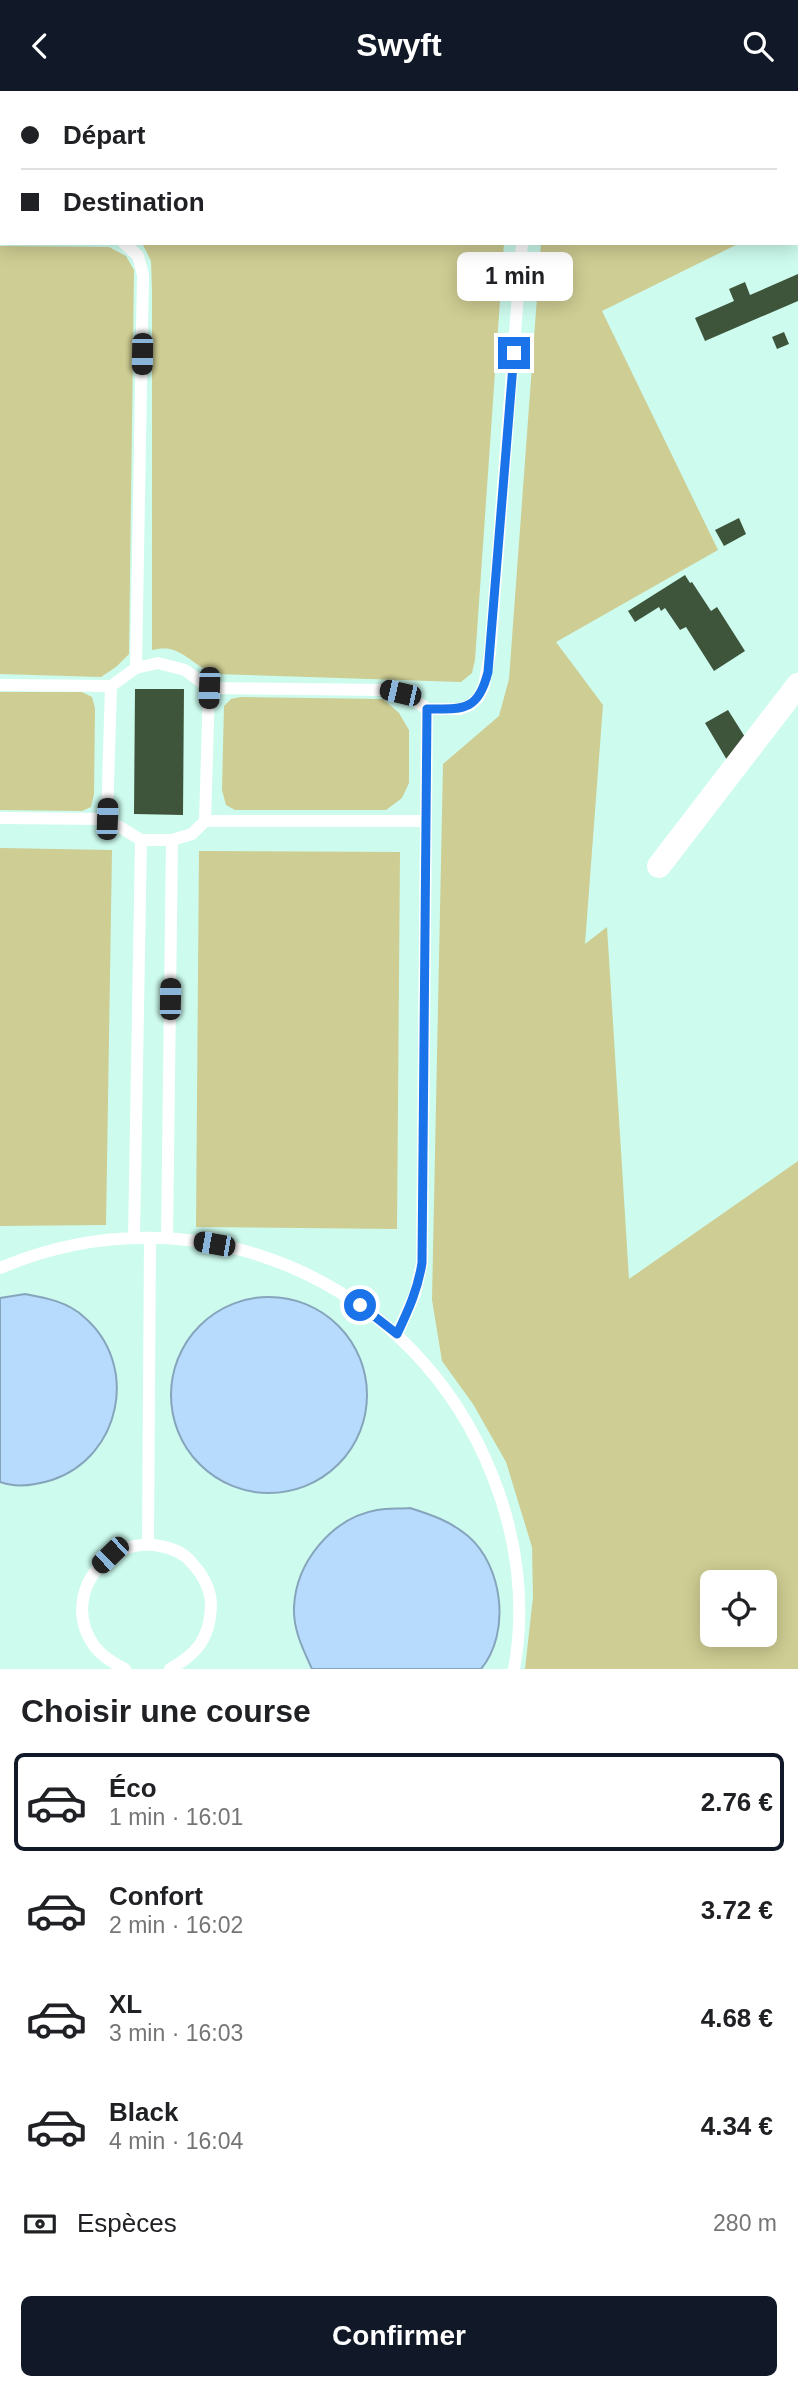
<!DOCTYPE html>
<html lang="fr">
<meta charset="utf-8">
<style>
body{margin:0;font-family:Arial,sans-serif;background:#f6f6f6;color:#202124;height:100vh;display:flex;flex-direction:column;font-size:26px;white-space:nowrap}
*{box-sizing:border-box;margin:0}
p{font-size:23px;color:#757577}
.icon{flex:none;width:38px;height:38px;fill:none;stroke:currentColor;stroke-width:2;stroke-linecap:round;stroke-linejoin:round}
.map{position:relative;height:1578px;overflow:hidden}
.details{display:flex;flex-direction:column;background:#fff;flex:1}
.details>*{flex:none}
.top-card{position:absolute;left:0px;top:0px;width:798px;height:154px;box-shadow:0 4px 18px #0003;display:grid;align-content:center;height:154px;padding:0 21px;background:#fff}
.buttons{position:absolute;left:700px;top:1479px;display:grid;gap:14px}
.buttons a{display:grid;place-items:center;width:77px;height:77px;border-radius:10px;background:#fff;box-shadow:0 4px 18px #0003;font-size:35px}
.end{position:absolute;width:32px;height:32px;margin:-16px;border:9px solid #1a73e8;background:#fff;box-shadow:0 0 0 4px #fff}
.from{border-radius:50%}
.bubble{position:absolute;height:49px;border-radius:10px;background:#fff;box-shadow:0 4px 18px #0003;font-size:23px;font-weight:800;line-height:49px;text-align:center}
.car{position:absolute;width:21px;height:42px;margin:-21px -10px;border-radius:9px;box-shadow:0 0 5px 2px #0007;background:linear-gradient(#222 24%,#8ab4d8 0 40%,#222 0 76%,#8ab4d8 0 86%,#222 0)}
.top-card b{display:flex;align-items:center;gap:24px;height:66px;font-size:26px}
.top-card b+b{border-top:2px solid #e0e0e0}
.top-card i{width:18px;height:18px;background:#202124}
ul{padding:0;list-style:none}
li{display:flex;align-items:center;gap:21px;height:98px;margin:0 14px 10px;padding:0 7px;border:4px solid transparent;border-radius:10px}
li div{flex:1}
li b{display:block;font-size:26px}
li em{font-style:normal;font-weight:800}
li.on{border-color:#111827}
li>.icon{width:63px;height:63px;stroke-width:1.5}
h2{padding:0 21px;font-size:32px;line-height:84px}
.pay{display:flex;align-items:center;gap:18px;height:77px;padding:0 21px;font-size:26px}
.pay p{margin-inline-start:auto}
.cta{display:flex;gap:14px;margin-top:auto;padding:14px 21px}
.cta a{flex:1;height:80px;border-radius:10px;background:#111827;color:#fff;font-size:28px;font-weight:800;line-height:80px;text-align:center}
header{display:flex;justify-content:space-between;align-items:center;height:91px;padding:0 21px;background:#111827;color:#fff;font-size:32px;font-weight:800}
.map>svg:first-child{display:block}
.green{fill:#cecd93;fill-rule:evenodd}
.water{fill:#b6dbfd;stroke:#86a5bc;stroke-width:2}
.building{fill:#3e553b}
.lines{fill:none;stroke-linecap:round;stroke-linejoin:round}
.service{stroke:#fff;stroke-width:12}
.minor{stroke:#fff;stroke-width:24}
.route{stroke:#1a73e8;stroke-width:9}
</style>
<header><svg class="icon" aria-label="back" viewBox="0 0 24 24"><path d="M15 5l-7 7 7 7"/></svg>Swyft<svg class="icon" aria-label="search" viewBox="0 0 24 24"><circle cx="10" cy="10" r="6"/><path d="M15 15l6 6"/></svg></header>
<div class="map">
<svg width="798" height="1578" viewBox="0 0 798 1578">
<rect width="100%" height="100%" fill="#cdfbee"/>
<!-- green -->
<path class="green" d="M27,0H482L483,2H28Z
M524,0H716V2H525Z
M142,152H504L475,569L472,582L461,591L215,583C199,578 185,561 170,558C164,557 157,558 152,559V200L151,170Z
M541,152H740L602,220L718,459L556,551L603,614L585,853L607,836L629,1188L798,1070V1578H525L533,1506L532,1456L506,1371L473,1313L442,1270L432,1209L443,673L499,625L509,588ZM712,1491H765V1544H712Z
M0,155L109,156L126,165L134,179L129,563L116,576L101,586L0,583Z
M0,601H82L92,606L95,617L94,703L91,716L82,720L0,719Z
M241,606L383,608L399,622L409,639V692L402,707L386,719H235L226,714L222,699L224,615L231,608Z
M0,757L112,759L106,1134L0,1135Z
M199,760L400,761L397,1138L196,1136Z"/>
<!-- water -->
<path class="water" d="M25,1203C47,1207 68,1211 84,1226C140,1274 121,1366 52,1389C36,1394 16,1397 0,1391V1207Z
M171 1304a98 98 0 1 1 196 0a98 98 0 1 1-196 0Z
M410,1417C432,1424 450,1430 468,1445C503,1475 511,1542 481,1578H312C303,1558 293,1539 294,1516C296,1471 332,1427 377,1419C388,1417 399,1418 410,1417Z"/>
<!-- building -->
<path class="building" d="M798,183V210L705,250L695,227L734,210L729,198L745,191L750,204Z
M784,241L789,253L777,258L772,246Z
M739,427L746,443L724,455L715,439Z
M685,484L690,492L692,491L711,520L717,516L745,560L714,580L686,536L680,539L665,517L661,520L659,516L635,531L628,520Z
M135,598H184L183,724L134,723Z
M728,619L745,646L727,669L705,632Z"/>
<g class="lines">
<!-- service -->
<path class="service" d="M505,0L506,2
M0,73L2,77
M0,148H2
M124,152L138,165L143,184L136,577
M0,594L111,595L136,577L158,572L185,579L209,597L385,599L413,608L427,618H460L470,614L478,607L484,595L490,562L522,152
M0,727L107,728L141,749H172
M107,728L111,595
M205,730L209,597
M134,1147L141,749
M167,1147L172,749L192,743L205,730H425
M0,1177C196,1094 416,1188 493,1386C517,1446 526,1514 514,1578
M397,1243L415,1203L422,1172L427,618
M148,1452L150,1147
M125,1578C113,1572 103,1566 95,1556C59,1508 104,1444 160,1455C172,1457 184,1462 192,1472C203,1484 211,1498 211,1515C210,1547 197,1563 170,1578"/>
<!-- minor -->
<path class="minor" d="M659,775L798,594"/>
</g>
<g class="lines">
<!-- route -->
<path class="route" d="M360,1214L397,1243C408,1220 418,1198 422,1172L427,618C463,618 478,621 488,581L514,262"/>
</g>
</svg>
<div class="buttons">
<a><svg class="icon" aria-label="locate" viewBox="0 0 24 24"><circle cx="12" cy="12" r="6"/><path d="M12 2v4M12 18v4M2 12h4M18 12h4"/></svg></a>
</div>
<i class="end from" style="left:360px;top:1214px"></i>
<i class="end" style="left:514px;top:262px"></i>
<div class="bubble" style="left:457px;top:161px;width:116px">1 min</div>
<i class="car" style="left:142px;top:263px;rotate:181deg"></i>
<i class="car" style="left:209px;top:597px;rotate:182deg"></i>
<i class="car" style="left:400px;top:602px;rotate:283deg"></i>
<i class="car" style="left:107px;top:728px;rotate:2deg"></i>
<i class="car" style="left:170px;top:908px;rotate:1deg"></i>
<i class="car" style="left:214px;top:1153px;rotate:280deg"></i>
<i class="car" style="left:110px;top:1464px;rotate:226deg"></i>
<div class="top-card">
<b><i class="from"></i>Départ</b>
<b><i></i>Destination</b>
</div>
</div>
<section class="details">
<h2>Choisir une course</h2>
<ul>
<li class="on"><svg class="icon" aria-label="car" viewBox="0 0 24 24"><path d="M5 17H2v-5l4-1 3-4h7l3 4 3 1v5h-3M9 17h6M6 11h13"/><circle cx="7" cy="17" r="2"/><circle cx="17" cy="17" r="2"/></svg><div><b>Éco</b><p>1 min · 16:01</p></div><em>2.76 €</em></li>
<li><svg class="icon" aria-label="car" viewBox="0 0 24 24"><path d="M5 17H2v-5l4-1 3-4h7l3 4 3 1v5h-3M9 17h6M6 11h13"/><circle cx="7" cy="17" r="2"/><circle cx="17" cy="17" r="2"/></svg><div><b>Confort</b><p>2 min · 16:02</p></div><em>3.72 €</em></li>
<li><svg class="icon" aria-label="car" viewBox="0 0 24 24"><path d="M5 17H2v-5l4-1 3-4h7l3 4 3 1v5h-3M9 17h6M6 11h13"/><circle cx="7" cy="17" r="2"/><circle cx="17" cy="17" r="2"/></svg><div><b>XL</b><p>3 min · 16:03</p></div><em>4.68 €</em></li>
<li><svg class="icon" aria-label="car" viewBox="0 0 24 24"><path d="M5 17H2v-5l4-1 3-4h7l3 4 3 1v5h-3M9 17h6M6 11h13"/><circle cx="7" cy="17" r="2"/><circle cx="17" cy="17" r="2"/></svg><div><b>Black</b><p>4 min · 16:04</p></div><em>4.34 €</em></li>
</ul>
<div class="pay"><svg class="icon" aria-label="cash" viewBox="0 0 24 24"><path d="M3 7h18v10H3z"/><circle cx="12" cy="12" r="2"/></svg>Espèces<p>280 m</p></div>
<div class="cta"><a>Confirmer</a></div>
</section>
